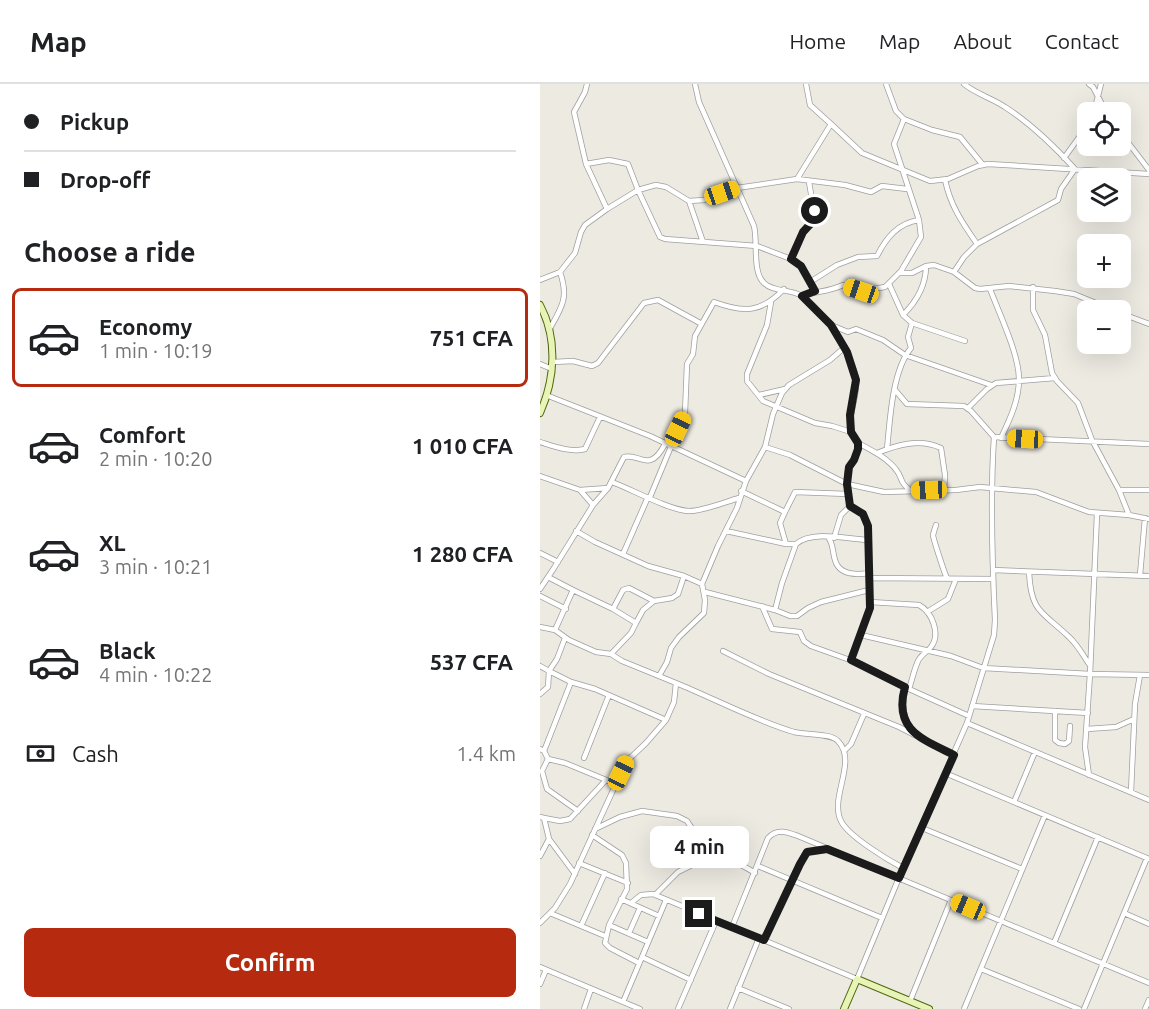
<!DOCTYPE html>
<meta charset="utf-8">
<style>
body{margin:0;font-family:Ubuntu,sans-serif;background:#f2f2f2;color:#202124;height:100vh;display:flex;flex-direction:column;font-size:22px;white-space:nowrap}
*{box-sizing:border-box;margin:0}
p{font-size:20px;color:#757577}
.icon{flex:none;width:33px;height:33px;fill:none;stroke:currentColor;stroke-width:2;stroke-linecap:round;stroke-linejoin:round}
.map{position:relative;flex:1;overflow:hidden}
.sheet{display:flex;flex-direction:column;background:#fff;width:540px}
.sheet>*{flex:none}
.banner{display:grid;align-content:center;height:132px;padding:0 24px;background:#fff}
.fabs{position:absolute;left:537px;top:18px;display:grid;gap:12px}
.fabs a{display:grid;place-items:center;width:54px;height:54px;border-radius:9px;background:#fff;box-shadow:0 6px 24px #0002;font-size:30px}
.end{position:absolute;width:27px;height:27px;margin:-14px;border:8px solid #1b1b1b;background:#fff;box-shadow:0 0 0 3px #fff}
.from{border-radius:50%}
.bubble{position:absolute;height:42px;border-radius:9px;background:#fff;box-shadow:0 6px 24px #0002;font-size:20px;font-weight:600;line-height:42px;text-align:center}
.car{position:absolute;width:18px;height:36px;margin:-18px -9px;border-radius:8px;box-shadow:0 0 4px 2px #0007;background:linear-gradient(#f5c518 24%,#345 0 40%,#f5c518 0 76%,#345 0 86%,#f5c518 0)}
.banner b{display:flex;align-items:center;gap:21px;height:57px;font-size:22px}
.banner b+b{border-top:2px solid #e0e0e0}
.banner i{width:15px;height:15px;background:#202124}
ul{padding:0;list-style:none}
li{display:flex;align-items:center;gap:18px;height:99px;margin:0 12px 9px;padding:0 12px;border:3px solid transparent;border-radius:9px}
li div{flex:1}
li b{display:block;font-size:22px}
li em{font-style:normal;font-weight:600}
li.current{border-color:#b62a0f}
li>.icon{width:54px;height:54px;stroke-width:1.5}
h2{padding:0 24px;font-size:27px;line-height:72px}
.pay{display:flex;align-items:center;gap:15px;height:66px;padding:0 24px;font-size:22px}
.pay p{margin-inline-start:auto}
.action{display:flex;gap:12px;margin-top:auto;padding:12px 24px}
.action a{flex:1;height:69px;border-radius:9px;background:#b62a0f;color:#fff;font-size:24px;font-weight:600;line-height:69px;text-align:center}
header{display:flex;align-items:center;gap:36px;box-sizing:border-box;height:84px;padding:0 30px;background:#fff;border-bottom:2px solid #e0e0e0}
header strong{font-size:28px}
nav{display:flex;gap:33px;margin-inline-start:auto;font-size:21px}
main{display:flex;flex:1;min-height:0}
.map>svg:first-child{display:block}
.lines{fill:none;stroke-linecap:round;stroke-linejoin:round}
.street-casing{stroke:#9f9f9f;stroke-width:6}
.secondary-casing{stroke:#4e670d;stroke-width:8}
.street{stroke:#fff;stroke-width:4.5}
.secondary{stroke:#e7f3b7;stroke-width:6}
.route{stroke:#1b1b1b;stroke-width:8}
</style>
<header>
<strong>Map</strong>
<nav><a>Home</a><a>Map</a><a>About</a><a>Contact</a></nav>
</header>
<main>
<section class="sheet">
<div class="banner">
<b><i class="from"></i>Pickup</b>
<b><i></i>Drop-off</b>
</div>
<h2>Choose a ride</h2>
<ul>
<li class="current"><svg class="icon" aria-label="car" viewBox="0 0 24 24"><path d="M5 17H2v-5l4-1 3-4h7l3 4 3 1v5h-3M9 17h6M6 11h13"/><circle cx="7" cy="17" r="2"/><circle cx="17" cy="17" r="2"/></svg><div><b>Economy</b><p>1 min · 10:19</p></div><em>751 CFA</em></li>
<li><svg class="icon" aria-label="car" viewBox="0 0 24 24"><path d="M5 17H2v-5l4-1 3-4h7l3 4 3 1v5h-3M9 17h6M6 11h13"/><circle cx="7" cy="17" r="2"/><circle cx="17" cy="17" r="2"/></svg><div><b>Comfort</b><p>2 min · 10:20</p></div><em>1 010 CFA</em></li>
<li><svg class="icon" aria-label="car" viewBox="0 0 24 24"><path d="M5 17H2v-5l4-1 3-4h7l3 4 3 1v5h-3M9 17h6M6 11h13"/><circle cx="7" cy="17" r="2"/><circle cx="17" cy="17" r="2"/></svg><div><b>XL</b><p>3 min · 10:21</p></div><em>1 280 CFA</em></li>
<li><svg class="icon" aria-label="car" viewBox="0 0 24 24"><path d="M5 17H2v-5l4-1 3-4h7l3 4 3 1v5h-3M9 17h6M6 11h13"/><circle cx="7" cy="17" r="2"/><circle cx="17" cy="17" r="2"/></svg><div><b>Black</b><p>4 min · 10:22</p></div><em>537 CFA</em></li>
</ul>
<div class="pay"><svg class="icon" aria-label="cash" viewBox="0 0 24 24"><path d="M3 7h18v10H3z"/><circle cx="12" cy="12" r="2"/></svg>Cash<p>1.4 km</p></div>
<div class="action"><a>Confirm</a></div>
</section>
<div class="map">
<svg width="609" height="925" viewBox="0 0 609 925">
<rect width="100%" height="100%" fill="#eceae1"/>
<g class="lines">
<!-- street casing -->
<g class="street-casing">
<path id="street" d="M155,0L159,18L214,142C218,158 212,188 224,199C233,208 251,205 262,212C277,222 300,252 307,269C310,277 315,286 316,295C318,313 307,330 312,349C313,355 319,358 318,365C317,372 313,376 310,381C304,392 308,410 310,422L323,430L328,442L330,524L311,576
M549,0L553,3L566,28
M554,28L561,0
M364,35L392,46L420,53L443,81
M291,40L322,69L390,97L408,95L438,82L448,80L609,90
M580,48L609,86
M524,74L548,41
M46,80L69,76L88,80L98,106L116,101L126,103L149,117L164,116L197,104L257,95L305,101L331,108L342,102L367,105
M257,95L291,40L270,21L266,0
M405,96C411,123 422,138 437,160
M149,117L163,158
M67,125L98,106L120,153L125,155L217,162L256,177L261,182L275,207
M251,175L263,148L275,133L269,98
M414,188L424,173L437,160L518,116L521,105L535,85C514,62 490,39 465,23C452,14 436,10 424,0
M359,189H372L386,182L394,181L414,188L435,204L440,205L469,202L515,207L534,210L573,226
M0,196L20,188
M270,198L297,181L318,173L337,172C346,154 358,139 379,136
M493,203V226L505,251L512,289L517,297L538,319L552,356L579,406L589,431
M450,205C459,229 479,270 479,295C479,316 470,335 461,354
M262,212C276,207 289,208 303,201L321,207L345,203L361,187L381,153L379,136L354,60L364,35L356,27L346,0
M231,218L227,241L207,290V297L223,317L275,339L292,342L311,348
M580,229L609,240
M363,231C377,217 386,202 386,182
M372,239L425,257
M291,241L308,248L316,245L343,256L365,271L451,301
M9,246C22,223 29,214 20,188L35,169L41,148L45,141L67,125L46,80L34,28L45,8L47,0
M13,278L33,277L52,282L58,279L104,219L118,216L160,239
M0,280L12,285
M355,306L367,320L424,322L431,327L454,353L609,360
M6,311L110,352L206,397
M219,311L245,305
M428,324L447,305L456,299L515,294
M0,358C13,362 31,369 45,365L60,333
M318,359C331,366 348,374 357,387C363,395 359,398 370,406
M225,363L250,371L307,400L344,408L416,406L440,403L496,408L549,428L589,431L609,435
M347,365C350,336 352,287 371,264L368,253L372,239L363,231L349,200
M337,369C357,361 379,354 401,364L405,391L404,406
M0,392L40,406L53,421
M72,398C91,405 129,426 148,427C161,428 185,418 199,414
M40,406L68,404
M579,406H609
M201,407L245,428L240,439L246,460H256C272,446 308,455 328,456
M110,413L145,329L147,280L153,270L155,252L174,218C204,229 221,229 244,205
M245,428L255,408L308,410
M396,441C395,444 394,447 393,451C393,454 405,491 407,494
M36,447L55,458L108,482L144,492L162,500
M186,447L246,460
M288,453C294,461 292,467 295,476C299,491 316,491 329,489
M294,454L301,431L310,422
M0,469L18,478
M83,470L108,413
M453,486L609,492
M489,488C491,529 502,527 529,553C537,560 543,571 549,580
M600,491L605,434
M329,494L453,495
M0,505L8,493
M33,506L73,525L83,506L89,504L114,517
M165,508L235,526L250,532H257L268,524L281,518L329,506
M0,512L26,525
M330,518L379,521C392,528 401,550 391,563C387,568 381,571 378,577C374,586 372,596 369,605
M222,522L232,545L260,548L264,557L271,562L321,580L369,605L429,632
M235,526L242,499L256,460
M387,528L408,515L416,495
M96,539L103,526L114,517L132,514L138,510L144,492
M0,543L15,546L29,556L56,568L71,570L82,577L136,599
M15,546L33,506L8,493L14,484L53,421L68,404L84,373C99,368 109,391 125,360
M321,551L411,572L443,584L550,590L609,591
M183,567L229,590L359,643L414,671
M71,570L91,549L96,539L73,525
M0,582L9,587L17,575L25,554
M119,592L127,578L131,564L139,553L164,529L165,516L162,500L178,462L197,424L206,397L225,363L233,330L242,309L249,301L290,276L305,263
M365,603C360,621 364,634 373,650
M0,610L8,603L9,587L31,598
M432,622L548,629
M515,627V656L519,659L525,660L529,657L530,642
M427,639L609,716
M547,645L576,643L594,635
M0,665L4,667L8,675L25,679L76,700
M4,667L31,598L55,605L126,636
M304,667L311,660L324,630
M44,674L69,611
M8,675L2,687L7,705L38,727
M405,689L609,775
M549,691L545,663L550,590L557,430
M591,708L595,620L600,591
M474,718L495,668
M0,733L4,734L9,755L35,790
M4,734L20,737L30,735L66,696
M382,744L482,785
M55,745L80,733L102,727L137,732L147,737L153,746L155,775L152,781L138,788L115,811
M52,751L82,771L86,779L87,805L69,841L65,859L70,864L99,879
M0,772L9,755
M155,775C176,772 197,777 215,789
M39,779L88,799
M218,782L342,834
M81,815L119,832
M91,819L101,811L113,810L317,895L363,784L427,639L454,551L455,536C452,475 450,413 454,353
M10,829L65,852
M584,829L609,840
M0,839L15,824L30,800L86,678L106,659L126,636L134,618L136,599C175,615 214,636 254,648C266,651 291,649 298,657C318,678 289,713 301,737C308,752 348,776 363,784
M69,841L108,858
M41,842L65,789
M192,843L228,754C237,744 247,748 258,752L609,899
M89,849L100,824
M224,857L259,780L267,768L285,765
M514,859L558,753
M102,873L151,896
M0,883L100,925
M441,885L539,925
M0,900L6,886
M198,904L249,925
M370,917L411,816
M83,918L126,816
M44,925L51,905
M138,925L176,837
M190,925L219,854
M424,925L505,731
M544,925L607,774
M605,925L609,916"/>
</g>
<!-- secondary casing -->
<g class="secondary-casing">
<path id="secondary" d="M0,221C18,255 15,295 0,329
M304,925L317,895L389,925"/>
</g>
<!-- street -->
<use href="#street" class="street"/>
<!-- secondary -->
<use href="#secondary" class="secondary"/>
</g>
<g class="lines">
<!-- route -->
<path class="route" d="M159,830L224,856L260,780L267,768L287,765L359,794L414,671C382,655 353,646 365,603L311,576L330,524L328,442L323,430L310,422L307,400L309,383L314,376L318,365V359L311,348L310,331L316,296L307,268L291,241L262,212L275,207L261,182L251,175L263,148L274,136L275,127"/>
</g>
</svg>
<div class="fabs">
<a><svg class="icon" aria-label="locate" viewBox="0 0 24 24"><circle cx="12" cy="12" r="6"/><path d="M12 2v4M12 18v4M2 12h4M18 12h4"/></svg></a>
<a><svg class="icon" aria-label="layers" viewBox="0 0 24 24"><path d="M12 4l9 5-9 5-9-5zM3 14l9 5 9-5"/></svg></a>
<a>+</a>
<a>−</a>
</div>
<i class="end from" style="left:275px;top:127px"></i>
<i class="end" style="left:159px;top:830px"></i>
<div class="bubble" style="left:110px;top:742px;width:99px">4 min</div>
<i class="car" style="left:182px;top:109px;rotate:71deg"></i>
<i class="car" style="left:321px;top:207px;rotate:289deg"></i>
<i class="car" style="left:138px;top:345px;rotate:25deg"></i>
<i class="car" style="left:485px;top:355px;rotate:273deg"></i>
<i class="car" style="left:389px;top:406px;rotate:268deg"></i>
<i class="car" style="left:81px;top:689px;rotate:25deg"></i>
<i class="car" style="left:428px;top:823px;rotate:293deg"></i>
</div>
</main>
